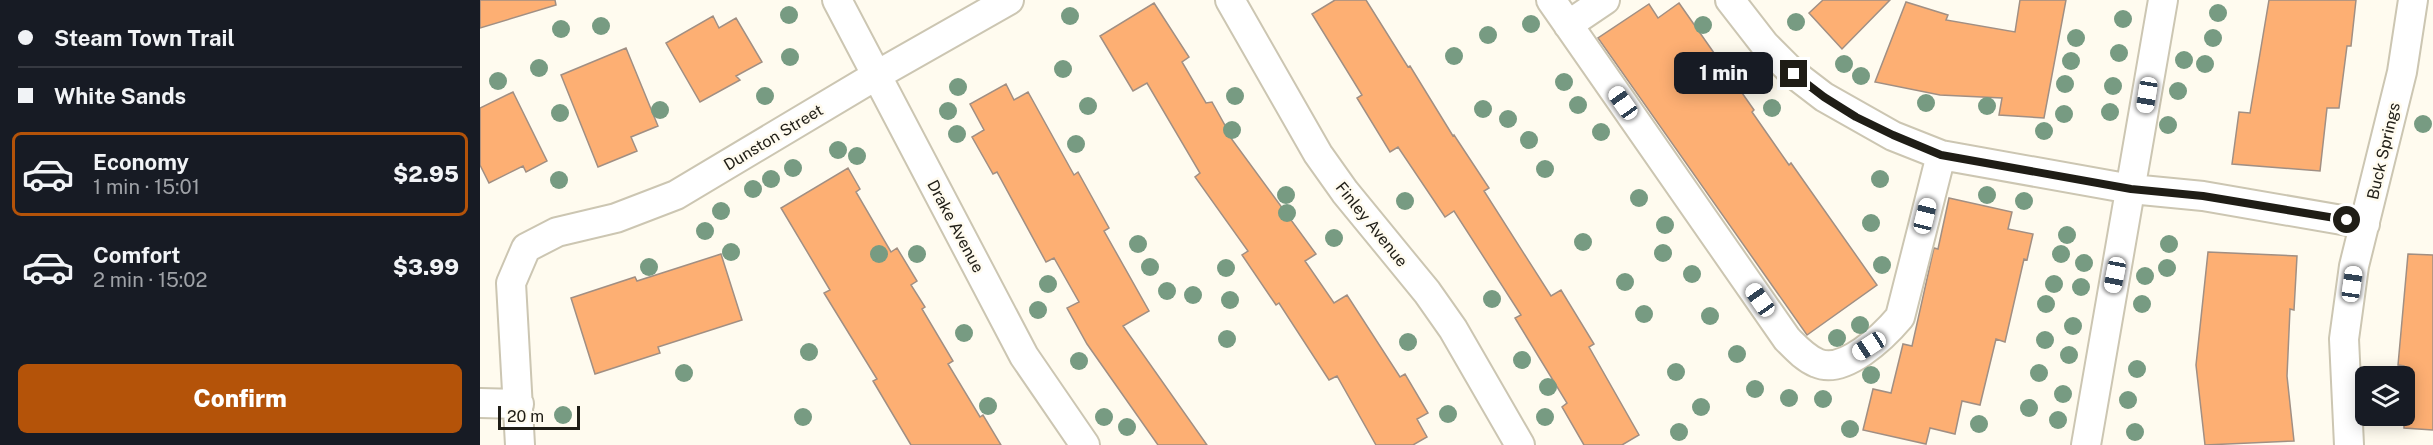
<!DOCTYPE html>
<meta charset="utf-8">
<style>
body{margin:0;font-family:"Public Sans",sans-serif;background:#20242c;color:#f1f3f6;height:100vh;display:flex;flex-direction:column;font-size:22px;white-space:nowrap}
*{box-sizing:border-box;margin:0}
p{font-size:20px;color:#9ea1a6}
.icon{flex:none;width:33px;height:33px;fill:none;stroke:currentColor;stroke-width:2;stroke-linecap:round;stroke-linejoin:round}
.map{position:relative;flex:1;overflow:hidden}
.drawer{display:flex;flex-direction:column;background:#171b24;width:480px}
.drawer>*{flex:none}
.banner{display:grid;align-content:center;height:132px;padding:0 18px;background:#171b24}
.controls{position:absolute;left:1875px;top:366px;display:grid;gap:12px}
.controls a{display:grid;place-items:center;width:60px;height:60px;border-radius:9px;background:#171b24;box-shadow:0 3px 15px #0003;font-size:30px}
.scale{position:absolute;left:18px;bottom:15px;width:82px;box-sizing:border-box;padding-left:6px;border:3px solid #1f1d16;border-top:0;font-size:16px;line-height:21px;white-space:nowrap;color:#1f1d16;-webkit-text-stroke:4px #fffbef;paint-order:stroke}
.end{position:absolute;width:27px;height:27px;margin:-14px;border:8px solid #1f1d16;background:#fff;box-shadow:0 0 0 3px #fff}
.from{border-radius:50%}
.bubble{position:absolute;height:42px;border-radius:9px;background:#171b24;box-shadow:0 3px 15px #0003;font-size:20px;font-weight:800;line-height:42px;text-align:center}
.car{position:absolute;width:18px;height:36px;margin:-18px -9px;border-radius:8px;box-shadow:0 0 4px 2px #0007;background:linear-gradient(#fff 24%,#345 0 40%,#fff 0 76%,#345 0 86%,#fff 0)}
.banner b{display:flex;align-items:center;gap:21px;height:57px;font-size:22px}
.banner b+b{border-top:2px solid #363941}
.banner i{width:15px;height:15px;background:#f1f3f6}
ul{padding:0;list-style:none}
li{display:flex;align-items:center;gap:18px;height:84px;margin:0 12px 9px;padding:0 6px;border:3px solid transparent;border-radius:9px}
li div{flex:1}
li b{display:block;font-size:22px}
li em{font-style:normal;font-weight:800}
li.selected{border-color:#b45309}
li>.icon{width:54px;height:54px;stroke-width:1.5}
.cta{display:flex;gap:12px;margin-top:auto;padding:12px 18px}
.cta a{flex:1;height:69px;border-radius:9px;background:#b45309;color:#fff;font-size:24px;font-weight:800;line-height:69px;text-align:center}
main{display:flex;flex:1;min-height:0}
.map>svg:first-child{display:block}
.building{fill:#fdaf73;stroke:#a18f83;stroke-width:1.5}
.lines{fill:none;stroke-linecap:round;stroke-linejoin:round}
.minor-casing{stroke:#ccc6b2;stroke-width:32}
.minor{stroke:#fff;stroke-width:28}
.tree{fill:#779b82}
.route{stroke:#1f1d16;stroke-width:8}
.labels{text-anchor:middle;stroke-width:5;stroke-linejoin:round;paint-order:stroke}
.street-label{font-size:16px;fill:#1f1d16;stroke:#fffbef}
</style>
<main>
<section class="drawer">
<div class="banner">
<b><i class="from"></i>Steam Town Trail</b>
<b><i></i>White Sands</b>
</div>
<ul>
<li class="selected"><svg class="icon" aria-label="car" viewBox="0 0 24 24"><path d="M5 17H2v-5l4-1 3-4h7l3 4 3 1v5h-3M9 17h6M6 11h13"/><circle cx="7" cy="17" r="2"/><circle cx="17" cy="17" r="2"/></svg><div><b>Economy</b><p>1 min · 15:01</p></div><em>$2.95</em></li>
<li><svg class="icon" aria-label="car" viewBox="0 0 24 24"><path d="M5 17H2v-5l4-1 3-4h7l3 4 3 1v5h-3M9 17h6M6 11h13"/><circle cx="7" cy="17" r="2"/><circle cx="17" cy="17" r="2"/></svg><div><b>Comfort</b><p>2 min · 15:02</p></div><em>$3.99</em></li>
</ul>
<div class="cta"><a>Confirm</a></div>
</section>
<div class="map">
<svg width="1953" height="445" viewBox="0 0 1953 445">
<rect width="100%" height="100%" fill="#fffbef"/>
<!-- building -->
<path class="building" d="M0,0H75L76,5L0,28Z
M855,0H886L928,67L930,66L973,136L974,135L1009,188L1004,191L1071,296L1081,290L1114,344L1109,347L1159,435L1142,445H1104L1082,407L1087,403L1035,318L1041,315L974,211L965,217L918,147L910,152L877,98L882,95L832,14Z
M1343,0H1410L1362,49L1329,13Z
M1540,0H1586L1564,118L1519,115L1522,98L1460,95L1395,82L1426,2L1468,15L1466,20L1535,32Z
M1789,0H1876L1871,46H1867L1859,108H1847L1840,171L1752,164L1759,112L1770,113Z
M674,3L709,57L702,62L726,103L732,102L747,129L745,130L836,254L825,261L854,303L867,295L920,377L925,374L948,413L937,419L947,437L933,445H896L857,376L849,380L799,303L796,305L762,255L768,251L715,177L720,173L667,83L653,91L620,36Z
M1199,3L1274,110L1272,112L1309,165L1311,163L1397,285L1327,335L1118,38L1169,4L1178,18Z
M233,16L239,28L256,18L282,62L256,76L260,80L220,102L186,43Z
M146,48L178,126L151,137L157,151L118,167L81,75Z
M526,84L534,100L548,92L594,175L598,172L629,228L624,231L669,311L643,326L727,445H678L607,344L587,308L599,302L574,258L566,262L517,172L513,174L492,137L504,130L490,104Z
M33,92L67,161L46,172L43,166L9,183L0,165V108Z
M368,168L380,189L376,192L411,252L417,248L437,281L431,285L445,307L442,309L473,361L468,364L500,417L503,415L521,445H431L393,381L397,379L344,293L350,290L301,208Z
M1469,198L1532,212L1528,229L1553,234L1547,260L1544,259L1525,342L1516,339L1500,405L1482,401L1475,434L1450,428L1446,444L1383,430L1393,389L1411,393L1423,344L1432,346L1453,252L1454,248L1458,249Z
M1728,252L1817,256L1814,310L1810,309L1807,376L1814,441L1725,445L1716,365Z
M241,254L262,320L178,347L180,353L115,374L91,298L155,277L157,281Z
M1928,254L1953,255V430L1924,428V366L1918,365Z"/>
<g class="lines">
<!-- minor casing -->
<g class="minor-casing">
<path id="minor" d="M357,0L544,356L605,445
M750,0L838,154L865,192L947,292L973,329L1040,445
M1071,0L1307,339C1316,348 1325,358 1337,363C1364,375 1404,336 1420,317L1461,155
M1250,0L1285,45L1314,74L1344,97L1413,136L1461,155L1651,189L1723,196L1885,224
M1088,25L1125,0
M0,403L39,404
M40,445L31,283L46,248L77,232L136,218L196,195L397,75L529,0
M1606,445L1683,0
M1869,445L1864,339L1874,266L1922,72L1933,0"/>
</g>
<!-- minor -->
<use href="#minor" class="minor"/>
</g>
<!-- trees -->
<g class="tree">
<circle cx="1738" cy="13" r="9"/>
<circle cx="309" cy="15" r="9"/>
<circle cx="590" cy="16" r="9"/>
<circle cx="1643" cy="19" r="9"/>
<circle cx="1316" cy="22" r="9"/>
<circle cx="1051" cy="24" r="9"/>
<circle cx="1223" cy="25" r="9"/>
<circle cx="121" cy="26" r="9"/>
<circle cx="81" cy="29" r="9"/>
<circle cx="1008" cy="35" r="9"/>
<circle cx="1596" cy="38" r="9"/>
<circle cx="1733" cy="38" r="9"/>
<circle cx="1639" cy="53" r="9"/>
<circle cx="974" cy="56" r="9"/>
<circle cx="310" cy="57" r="9"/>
<circle cx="1704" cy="60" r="9"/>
<circle cx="1591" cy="61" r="9"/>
<circle cx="1364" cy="64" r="9"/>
<circle cx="1725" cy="64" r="9"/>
<circle cx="59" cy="68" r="9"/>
<circle cx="1254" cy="68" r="9"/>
<circle cx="583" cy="69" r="9"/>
<circle cx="1381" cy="76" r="9"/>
<circle cx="18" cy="81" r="9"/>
<circle cx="1084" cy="82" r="9"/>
<circle cx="1585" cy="84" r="9"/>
<circle cx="1633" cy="86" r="9"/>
<circle cx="478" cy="87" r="9"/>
<circle cx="1698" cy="91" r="9"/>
<circle cx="285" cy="96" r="9"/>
<circle cx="755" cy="96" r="9"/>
<circle cx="1446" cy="103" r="9"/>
<circle cx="1098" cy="105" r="9"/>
<circle cx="608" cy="106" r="9"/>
<circle cx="1507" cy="106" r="9"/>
<circle cx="1292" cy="108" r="9"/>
<circle cx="1003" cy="109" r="9"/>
<circle cx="180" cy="110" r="9"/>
<circle cx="468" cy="111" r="9"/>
<circle cx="1630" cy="112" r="9"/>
<circle cx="80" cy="113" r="9"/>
<circle cx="1584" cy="114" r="9"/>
<circle cx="1028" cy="119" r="9"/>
<circle cx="1943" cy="124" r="9"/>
<circle cx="1688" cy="125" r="9"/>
<circle cx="752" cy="130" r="9"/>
<circle cx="1564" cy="131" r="9"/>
<circle cx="1121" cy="132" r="9"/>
<circle cx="477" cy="134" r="9"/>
<circle cx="1049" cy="140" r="9"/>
<circle cx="596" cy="144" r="9"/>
<circle cx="358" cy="150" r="9"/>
<circle cx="377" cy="156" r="9"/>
<circle cx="313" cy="168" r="9"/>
<circle cx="1065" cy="169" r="9"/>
<circle cx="291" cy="179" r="9"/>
<circle cx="1400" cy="179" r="9"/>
<circle cx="79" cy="180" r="9"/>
<circle cx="273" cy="189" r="9"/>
<circle cx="806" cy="195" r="9"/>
<circle cx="1507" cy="195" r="9"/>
<circle cx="1159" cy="198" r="9"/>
<circle cx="925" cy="201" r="9"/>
<circle cx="1544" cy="201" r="9"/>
<circle cx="241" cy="211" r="9"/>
<circle cx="807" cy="213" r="9"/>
<circle cx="1391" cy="223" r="9"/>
<circle cx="1185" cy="225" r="9"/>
<circle cx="225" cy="231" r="9"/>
<circle cx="1587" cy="235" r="9"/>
<circle cx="854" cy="238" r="9"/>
<circle cx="1103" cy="242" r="9"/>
<circle cx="658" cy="244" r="9"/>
<circle cx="1689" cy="244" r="9"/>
<circle cx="251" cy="252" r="9"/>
<circle cx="1183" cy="253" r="9"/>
<circle cx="399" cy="254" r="9"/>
<circle cx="437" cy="254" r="9"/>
<circle cx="1581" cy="254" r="9"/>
<circle cx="1604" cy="263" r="9"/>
<circle cx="1402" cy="265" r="9"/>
<circle cx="169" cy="267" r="9"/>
<circle cx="670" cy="267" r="9"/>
<circle cx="746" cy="268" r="9"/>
<circle cx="1687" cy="268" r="9"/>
<circle cx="1212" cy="274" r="9"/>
<circle cx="1665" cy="276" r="9"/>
<circle cx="1145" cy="282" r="9"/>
<circle cx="568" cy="284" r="9"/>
<circle cx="1574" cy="284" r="9"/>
<circle cx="1601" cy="287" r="9"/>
<circle cx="687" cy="291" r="9"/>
<circle cx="713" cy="295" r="9"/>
<circle cx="1012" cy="299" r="9"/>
<circle cx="750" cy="300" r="9"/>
<circle cx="1566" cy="304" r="9"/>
<circle cx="1662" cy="304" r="9"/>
<circle cx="558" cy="310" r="9"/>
<circle cx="1164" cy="314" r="9"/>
<circle cx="1230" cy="316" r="9"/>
<circle cx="1380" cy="325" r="9"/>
<circle cx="1593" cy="326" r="9"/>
<circle cx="484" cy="333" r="9"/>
<circle cx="1357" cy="338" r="9"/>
<circle cx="747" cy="339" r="9"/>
<circle cx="1565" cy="340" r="9"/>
<circle cx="928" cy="342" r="9"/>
<circle cx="329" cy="352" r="9"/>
<circle cx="1257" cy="354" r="9"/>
<circle cx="1589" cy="355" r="9"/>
<circle cx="1042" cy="360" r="9"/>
<circle cx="599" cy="361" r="9"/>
<circle cx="1657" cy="369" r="9"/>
<circle cx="1196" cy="372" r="9"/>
<circle cx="204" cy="373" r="9"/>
<circle cx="1559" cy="373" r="9"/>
<circle cx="1391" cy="375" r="9"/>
<circle cx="1068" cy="387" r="9"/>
<circle cx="1275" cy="389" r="9"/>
<circle cx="1583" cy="394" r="9"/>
<circle cx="1309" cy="398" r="9"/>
<circle cx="1343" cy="399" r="9"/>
<circle cx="1648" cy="400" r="9"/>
<circle cx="508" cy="406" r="9"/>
<circle cx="1221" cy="407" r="9"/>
<circle cx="1549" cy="408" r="9"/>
<circle cx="968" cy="414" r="9"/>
<circle cx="83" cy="415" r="9"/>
<circle cx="323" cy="417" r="9"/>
<circle cx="624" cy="417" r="9"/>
<circle cx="1065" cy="417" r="9"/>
<circle cx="1578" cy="420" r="9"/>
<circle cx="1499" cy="424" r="9"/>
<circle cx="647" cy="427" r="9"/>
<circle cx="1370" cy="429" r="9"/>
<circle cx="1199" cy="432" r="9"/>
<circle cx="1655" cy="432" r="9"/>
</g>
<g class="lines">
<!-- route -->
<path class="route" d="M1314,74L1344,97L1376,117L1413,135L1461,155L1651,189L1723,196L1867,220"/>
</g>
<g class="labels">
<!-- street labels -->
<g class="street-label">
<text transform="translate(293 137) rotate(-31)" y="6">Dunston Street</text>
<text transform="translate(1903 151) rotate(-77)" y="6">Buck Springs</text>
<text transform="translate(892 224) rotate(51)" y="6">Finley Avenue</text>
<text transform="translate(476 226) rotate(62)" y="6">Drake Avenue</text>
</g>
</g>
</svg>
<div class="controls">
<a><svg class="icon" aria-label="layers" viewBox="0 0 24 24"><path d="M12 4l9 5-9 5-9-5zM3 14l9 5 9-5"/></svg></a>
</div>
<div class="scale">20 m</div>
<i class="end from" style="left:1867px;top:220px"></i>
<i class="end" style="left:1314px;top:74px"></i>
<div class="bubble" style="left:1194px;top:52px;width:99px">1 min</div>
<i class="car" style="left:1667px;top:95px;rotate:189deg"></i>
<i class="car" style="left:1143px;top:103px;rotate:325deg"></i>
<i class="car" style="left:1445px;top:216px;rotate:14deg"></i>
<i class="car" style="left:1635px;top:275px;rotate:191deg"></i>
<i class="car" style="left:1872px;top:284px;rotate:8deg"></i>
<i class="car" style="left:1280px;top:300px;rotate:325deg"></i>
<i class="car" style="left:1389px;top:346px;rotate:237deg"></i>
</div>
</main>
